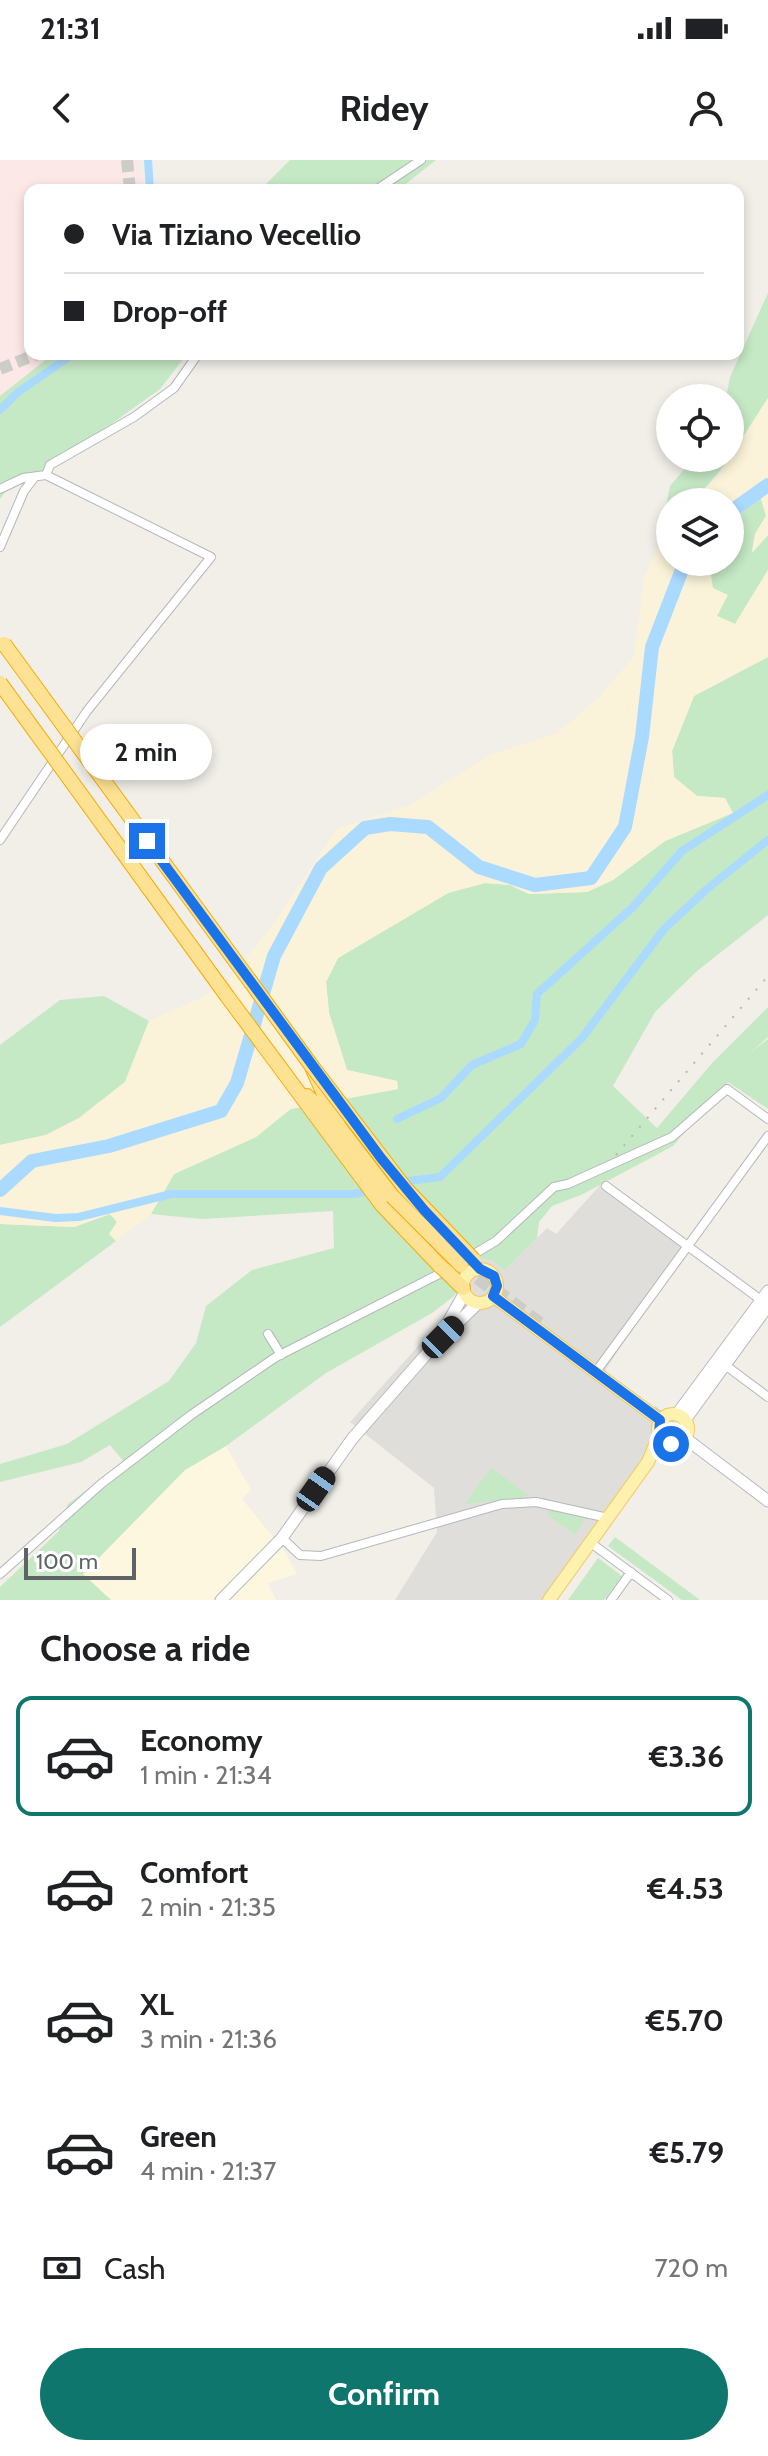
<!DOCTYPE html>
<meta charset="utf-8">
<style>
body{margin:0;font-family:Cabin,sans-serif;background:#f6f6f6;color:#202124;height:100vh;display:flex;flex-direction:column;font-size:30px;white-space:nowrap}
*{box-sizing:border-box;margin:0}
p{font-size:26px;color:#757577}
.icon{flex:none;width:44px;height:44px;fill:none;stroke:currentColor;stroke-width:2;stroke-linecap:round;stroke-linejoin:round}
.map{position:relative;height:1440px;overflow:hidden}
.sheet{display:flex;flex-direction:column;background:#fff;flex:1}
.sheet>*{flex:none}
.hud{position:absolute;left:24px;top:24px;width:720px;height:176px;border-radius:16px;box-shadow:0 4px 12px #0003;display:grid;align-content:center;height:176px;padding:0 40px;background:#fff}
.controls{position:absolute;left:656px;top:224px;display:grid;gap:16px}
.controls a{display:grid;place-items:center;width:88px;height:88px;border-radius:50%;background:#fff;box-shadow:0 4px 12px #0003;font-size:40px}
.scale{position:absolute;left:24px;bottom:20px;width:112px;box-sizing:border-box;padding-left:8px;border:4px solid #5f6368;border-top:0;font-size:22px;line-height:28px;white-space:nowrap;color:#5f6368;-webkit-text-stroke:6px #fff;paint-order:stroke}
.end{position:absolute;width:36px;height:36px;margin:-18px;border:10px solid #1a73e8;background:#fff;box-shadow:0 0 0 4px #fff}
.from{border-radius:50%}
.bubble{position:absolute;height:56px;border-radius:28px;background:#fff;box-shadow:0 4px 12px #0003;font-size:26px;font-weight:700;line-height:56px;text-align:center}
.car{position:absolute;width:24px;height:48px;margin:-24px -12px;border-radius:10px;box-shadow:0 0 6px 2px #0007;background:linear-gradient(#222 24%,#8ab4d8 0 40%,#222 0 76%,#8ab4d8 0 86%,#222 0)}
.hud b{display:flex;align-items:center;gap:28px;height:76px;font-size:30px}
.hud b+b{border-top:2px solid #e0e0e0}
.hud i{width:20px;height:20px;background:#202124}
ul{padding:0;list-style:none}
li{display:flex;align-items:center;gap:24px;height:120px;margin:0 16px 12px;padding:0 24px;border:4px solid transparent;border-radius:16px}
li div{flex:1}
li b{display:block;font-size:30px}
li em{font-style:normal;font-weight:700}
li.selected{border-color:#0f766e}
li>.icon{width:72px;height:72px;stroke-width:1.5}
h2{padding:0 40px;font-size:36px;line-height:96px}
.pay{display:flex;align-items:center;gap:20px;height:88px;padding:0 40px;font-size:30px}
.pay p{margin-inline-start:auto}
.button{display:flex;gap:16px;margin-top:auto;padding:16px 40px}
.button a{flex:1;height:92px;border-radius:48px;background:#0f766e;color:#fff;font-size:32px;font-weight:700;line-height:92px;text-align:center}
.status{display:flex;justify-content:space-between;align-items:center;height:56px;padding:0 40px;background:#fff;direction:ltr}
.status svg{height:22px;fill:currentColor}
header{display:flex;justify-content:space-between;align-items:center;height:104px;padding:0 40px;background:#fff;font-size:36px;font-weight:700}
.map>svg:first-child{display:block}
.commercial{fill:#fef7e0}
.industrial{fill:#e0deda}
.medical{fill:#fce8e6}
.green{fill:#c5e8c5}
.sand{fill:#fbf3d9}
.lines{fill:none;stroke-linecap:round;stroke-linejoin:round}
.canal{stroke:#aadaff;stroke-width:8}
.river{stroke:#aadaff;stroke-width:14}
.primary-tunnel{stroke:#ccccc8;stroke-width:12;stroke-dasharray:12 6;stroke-linecap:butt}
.highway-tunnel{stroke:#ccccc8;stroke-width:14;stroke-dasharray:14 7;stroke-linecap:butt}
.street-casing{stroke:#b5b8bc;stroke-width:10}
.secondary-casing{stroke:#b6babf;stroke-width:13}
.primary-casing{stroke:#f2c960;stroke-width:14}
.highway-casing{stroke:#f9ab00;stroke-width:16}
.street{stroke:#fff;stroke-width:8}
.secondary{stroke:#fff;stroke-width:11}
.primary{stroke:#fff2af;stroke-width:12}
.highway{stroke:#fde293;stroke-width:14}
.rail{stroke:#b6b7b8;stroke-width:2;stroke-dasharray:2 10;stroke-linecap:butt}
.highway-bridge-casing{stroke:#f9ab00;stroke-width:16;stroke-linecap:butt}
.highway-bridge{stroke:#fde293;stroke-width:14}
.route{stroke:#1a73e8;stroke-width:10}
</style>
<div class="status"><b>21:31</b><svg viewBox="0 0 49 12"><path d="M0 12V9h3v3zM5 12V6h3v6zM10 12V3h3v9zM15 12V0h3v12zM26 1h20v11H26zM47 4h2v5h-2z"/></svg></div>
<header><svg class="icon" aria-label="back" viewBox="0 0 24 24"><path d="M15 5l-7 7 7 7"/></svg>Ridey<svg class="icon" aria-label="person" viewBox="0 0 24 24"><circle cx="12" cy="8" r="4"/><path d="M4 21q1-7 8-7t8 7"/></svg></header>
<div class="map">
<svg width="768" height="1440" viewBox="0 0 768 1440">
<rect width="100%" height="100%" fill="#f1efe8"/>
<!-- commercial -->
<path class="commercial" d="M226,1286L251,1330L242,1339L283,1389L297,1414L268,1423L276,1440H111L83,1414L185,1310Z"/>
<!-- industrial -->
<path class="industrial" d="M603,1022L688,1083L601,1217L675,1269L555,1440H395L437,1372L434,1328L350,1262L446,1155L478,1098L493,1101L504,1111L547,1068L556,1074Z"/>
<!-- medical -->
<path class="medical" d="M0,0H138L143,30H30V194H53L0,236Z"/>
<!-- green -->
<path class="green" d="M290,0H436L398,30H260Z
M768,133V238L730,298V238H726L730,217Z
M53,194H187L160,229L34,319L6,331L0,339V236Z
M694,298H730L694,342H670V368L660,378L670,326Z
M761,335L766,356L755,374L752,391L768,375V410L735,464L717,456L711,414L730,404L738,356Z
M768,497V755L697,811L655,852L613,926L657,968L713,902L768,847V877L750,893L768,879V949L728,922L673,986L581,1035L552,1046L539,1062L537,1078L504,1111L493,1101L478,1098L454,1136L432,1153L326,1213L226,1286L185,1310L83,1414L111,1440H0V1427L59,1371L68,1344L124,1302L110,1285L81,1302L0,1322V1304L67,1284L169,1221L196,1183L206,1146L252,1110L334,1088L333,1051L202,1059L151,1054L174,1014L256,977L291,949L398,929L397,921L347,910L329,853L326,822L338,798L448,733L485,723L510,725L529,734L587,732L613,720L665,681L732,653L725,638L697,636L674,617L672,591L694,536Z
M104,836L149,861L125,922L79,958L46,975L0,985V885L60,840Z
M110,1054L117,1062L110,1074L116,1081L0,1167V1064L74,1067Z
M491,1308L530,1336L465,1344Z
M546,1347L587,1355L575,1375L549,1356Z
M615,1377L700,1440H682L608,1386Z
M598,1398L622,1416L604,1440H568Z"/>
<!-- sand -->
<path class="sand" d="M768,238V375L752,393L755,374L766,356L760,336L738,356L730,404L711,415V427L728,435L717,456L735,464L768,410V497L694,536L672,591L674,617L697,636L725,638L733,653L665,681L613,720L587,732L529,734L510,725L485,723L448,733L338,798L326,822L329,853L347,910L397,921L398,929L290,949L256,977L174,1014L151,1054L116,1081L109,1074L117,1062L110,1054L74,1067L0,1064V985L46,975L79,958L125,922L149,861L199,839L229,820L272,766L337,669L410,645L490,595L558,573L598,538L634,497L644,418L670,364V402H730V342H689L717,317Z"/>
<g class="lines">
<!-- canal -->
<path class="canal" d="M148,0L150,30
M0,250L17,233L73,194
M397,959L441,938L472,905L521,884L535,860L537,834L633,747L682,691L768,635
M400,1022L440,1017L582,878L664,769L707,729L768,680
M0,1051L55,1058L79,1057L171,1034H355L371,1030"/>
<!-- river -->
<path class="river" d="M730,352L768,325
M0,1030L32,1001L109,986L221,951L237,923L274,796L321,708L365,668L390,664L428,667L479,707L535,725L591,718L625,667L642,577L652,487L685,402"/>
<!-- primary-tunnel -->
<path class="primary-tunnel" d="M127,0L130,30
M0,209L37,194"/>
<!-- highway-tunnel -->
<path class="highway-tunnel" d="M461,1105L540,1164
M651,1252L694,1286"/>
<!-- street casing -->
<g class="street-casing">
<path id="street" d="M376,30L421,0
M0,329L23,318L46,315L50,305L134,257L174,228L198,194
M0,387L24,331L34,318
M0,680L87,551L211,397L46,315
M606,1026L761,1140
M469,1097L496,1081L554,1027L568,1024L672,977L727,929L768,959
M268,1174L281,1195
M725,1205L768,1237
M595,1213L768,976
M282,1378L300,1395L321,1396L502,1344L536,1342L608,1358
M591,1383L668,1440
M0,1414L101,1324L191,1255L276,1197L447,1110
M611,1440L631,1412"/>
</g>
<!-- secondary casing -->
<g class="secondary-casing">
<path id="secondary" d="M443,1171L464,1134
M677,1254L768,1131
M685,1260L768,1146
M685,1278L768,1341
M221,1440L282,1378L352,1279L430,1190L478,1143"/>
</g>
<!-- primary casing -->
<g class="primary-casing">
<path id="primary" d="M463 1126a17 17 0 1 1 34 0a17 17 0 1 1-34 0Z
M493,1136L660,1260
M658 1269a15 15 0 1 1 30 0a15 15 0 1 1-30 0Z
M549,1440L648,1302L659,1275"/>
</g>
<!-- highway casing -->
<g class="highway-casing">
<path id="highway" d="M250,821L311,905L339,967
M227,836L382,1045L440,1106
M307,936L339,967L392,1036
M449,1114L463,1128"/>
</g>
<!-- street -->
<use href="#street" class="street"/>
<!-- secondary -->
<use href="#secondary" class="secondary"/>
<!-- primary -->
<use href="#primary" class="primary"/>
<!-- highway -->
<use href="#highway" class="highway"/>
<!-- rail -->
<path class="rail" d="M616,995L768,816"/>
<!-- highway-bridge casing -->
<g class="highway-bridge-casing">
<path id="highway-bridge" d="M4,484L250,821
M0,523L227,836
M311,905L405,1028L474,1100
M392,1036L461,1105
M440,1106L449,1114"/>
</g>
<!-- highway-bridge -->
<use href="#highway-bridge" class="highway-bridge"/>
</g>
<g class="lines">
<!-- route -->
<path class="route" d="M147,681L381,998L424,1050L480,1109L494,1116L497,1126L493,1136L660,1260L659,1275L671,1284"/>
</g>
</svg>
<div class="controls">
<a><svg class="icon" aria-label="locate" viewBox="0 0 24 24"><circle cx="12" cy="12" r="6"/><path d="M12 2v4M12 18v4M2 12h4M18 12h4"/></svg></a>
<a><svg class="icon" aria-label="layers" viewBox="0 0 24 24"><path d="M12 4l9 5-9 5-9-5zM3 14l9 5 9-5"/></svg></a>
</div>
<div class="scale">100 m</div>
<i class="end from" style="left:671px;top:1284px"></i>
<i class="end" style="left:147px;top:681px"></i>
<div class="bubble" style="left:80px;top:564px;width:132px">2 min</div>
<i class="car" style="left:443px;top:1177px;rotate:45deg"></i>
<i class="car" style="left:316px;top:1329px;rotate:35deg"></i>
<div class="hud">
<b><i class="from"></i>Via Tiziano Vecellio</b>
<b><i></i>Drop-off</b>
</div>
</div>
<section class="sheet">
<h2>Choose a ride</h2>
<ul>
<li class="selected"><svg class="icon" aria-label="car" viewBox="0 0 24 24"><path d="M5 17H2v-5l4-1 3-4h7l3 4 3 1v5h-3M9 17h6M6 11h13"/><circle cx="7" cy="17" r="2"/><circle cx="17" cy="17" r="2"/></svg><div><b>Economy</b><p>1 min · 21:34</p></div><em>€3.36</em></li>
<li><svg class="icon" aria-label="car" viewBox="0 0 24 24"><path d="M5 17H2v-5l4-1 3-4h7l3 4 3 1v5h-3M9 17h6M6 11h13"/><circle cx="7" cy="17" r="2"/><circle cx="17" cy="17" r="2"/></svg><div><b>Comfort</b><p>2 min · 21:35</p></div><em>€4.53</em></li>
<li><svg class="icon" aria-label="car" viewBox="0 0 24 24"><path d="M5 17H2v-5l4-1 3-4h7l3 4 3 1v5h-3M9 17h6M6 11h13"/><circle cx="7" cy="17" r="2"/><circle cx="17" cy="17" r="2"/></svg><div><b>XL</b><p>3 min · 21:36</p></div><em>€5.70</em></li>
<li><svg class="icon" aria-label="car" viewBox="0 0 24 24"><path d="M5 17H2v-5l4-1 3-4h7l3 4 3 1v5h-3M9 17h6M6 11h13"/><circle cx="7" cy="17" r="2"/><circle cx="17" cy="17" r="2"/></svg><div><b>Green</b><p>4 min · 21:37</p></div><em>€5.79</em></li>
</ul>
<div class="pay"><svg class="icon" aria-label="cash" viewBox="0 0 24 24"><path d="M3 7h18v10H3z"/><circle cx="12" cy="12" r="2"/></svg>Cash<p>720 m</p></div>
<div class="button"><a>Confirm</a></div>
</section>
